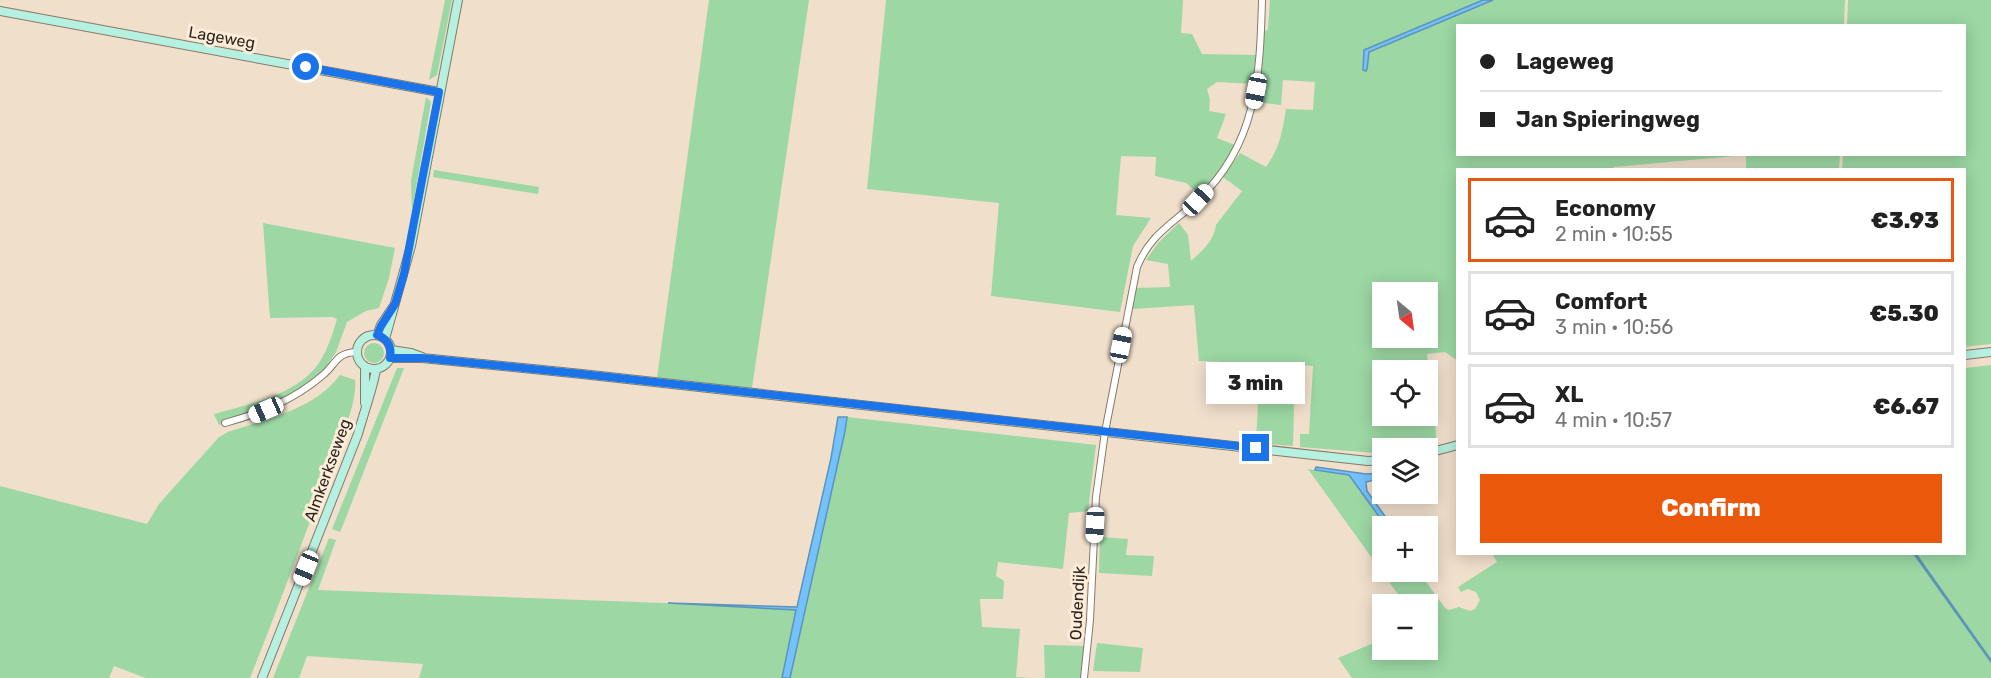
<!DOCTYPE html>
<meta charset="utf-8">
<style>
body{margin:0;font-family:Rubik,sans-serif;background:#f6f6f6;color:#222;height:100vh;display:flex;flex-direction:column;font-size:22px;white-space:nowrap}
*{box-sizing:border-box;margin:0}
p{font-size:20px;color:#767676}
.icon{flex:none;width:33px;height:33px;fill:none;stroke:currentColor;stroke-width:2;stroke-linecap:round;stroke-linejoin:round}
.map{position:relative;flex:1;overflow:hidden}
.panel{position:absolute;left:1456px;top:168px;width:510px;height:387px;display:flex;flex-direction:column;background:#fff;border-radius:0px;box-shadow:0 3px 15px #0003}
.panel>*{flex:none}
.banner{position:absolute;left:1456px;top:24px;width:510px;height:132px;border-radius:0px;box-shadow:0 3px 15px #0003;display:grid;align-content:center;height:132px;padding:0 24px;background:#fff}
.needle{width:39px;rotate:151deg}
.fabs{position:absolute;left:1372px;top:282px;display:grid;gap:12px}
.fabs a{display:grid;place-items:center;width:66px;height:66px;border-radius:0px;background:#fff;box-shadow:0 3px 15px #0003;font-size:30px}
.end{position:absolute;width:27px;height:27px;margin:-14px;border:8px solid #1a73e8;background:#fff;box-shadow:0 0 0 3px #fff}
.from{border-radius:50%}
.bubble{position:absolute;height:42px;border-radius:0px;background:#fff;box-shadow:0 3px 15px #0003;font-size:20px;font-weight:800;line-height:42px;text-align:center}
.car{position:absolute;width:18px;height:36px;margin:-18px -9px;border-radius:8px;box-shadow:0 0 4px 2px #0007;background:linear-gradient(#fff 24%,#345 0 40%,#fff 0 76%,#345 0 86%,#fff 0)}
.banner b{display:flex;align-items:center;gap:21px;height:57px;font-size:22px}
.banner b+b{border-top:2px solid #e0e0e0}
.banner i{width:15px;height:15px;background:#222}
ul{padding:10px 0 0;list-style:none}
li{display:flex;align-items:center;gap:18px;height:84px;margin:0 12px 9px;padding:0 12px;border:3px solid #e0e0e0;border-radius:0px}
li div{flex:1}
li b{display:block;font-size:22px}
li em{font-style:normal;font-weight:800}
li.on{border-color:#ea580c}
li>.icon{width:54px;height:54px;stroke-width:1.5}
.primary-button{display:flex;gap:12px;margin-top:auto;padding:12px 24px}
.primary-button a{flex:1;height:69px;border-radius:0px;background:#ea580c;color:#fff;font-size:24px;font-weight:800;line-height:69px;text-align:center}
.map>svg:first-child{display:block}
.green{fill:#9cd7a4;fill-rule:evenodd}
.water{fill:#73c2fd;stroke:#5e93ba;stroke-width:1.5}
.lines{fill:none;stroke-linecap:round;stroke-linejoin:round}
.street-casing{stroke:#887967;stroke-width:8}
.secondary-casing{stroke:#887967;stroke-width:10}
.street{stroke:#fff;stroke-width:6}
.secondary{stroke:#b6f0e0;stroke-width:8}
.route{stroke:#1a73e8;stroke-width:8}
.labels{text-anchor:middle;stroke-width:6;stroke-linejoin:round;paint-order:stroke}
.street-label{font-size:16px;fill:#2c261e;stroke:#fdecd8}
</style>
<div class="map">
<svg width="1991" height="678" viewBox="0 0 1991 678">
<rect width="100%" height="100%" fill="#f0dfcb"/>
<!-- green -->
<path class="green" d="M445,0H452L437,75L429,80Z
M709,0H809L752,388L657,378Z
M886,0H1183L1181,33L1192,34L1202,54L1257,55L1254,84L1217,82L1207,89L1210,100L1209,111L1226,114L1217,138L1235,145L1220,171L1199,194L1186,183L1155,176L1156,157L1121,156L1116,215L1151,218L1133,246L1120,312L991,296L999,203L867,189Z
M1270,0H1483L1365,50V69H1367L1369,52L1493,0H1845L1844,25L1458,26V154H1840L1839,169H1746V155L1614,167V169L1458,170V361L1445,352L1427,354L1430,390L1433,391L1437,450L1428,451V448H1383V452L1375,453L1300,447V434H1309L1313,366L1199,361L1194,305L1132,309L1136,288L1170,287L1168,264L1146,260L1158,243L1179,223L1188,235L1191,261C1202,251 1214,241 1216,225L1242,191L1223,177L1240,153L1266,167C1280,147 1282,133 1286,109L1313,110L1315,82L1283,80L1281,105L1264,103L1258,96L1264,32L1268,29ZM1383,292H1428V338H1383ZM1383,370H1428V416H1383Z
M1848,0H1991V344L1965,347V170L1842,169L1843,155L1965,154V26L1847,25Z
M426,97L431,102L412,211L411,181Z
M434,170L539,187L538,194L433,177Z
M263,223L395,248L389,278L379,308L366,311L347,322L336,352L325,368L314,380L281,400L219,425L214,414C250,404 302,394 322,358C329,346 333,332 337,319L333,317L270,318Z
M364 353a10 10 0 1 1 20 0a10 10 0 1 1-20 0Z
M1991,365V660L1916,554H1965V368Z
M397,368H404L345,520L340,532L332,529Z
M340,375L355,380C358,404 337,448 328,472C303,541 277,610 250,678H146L114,666L109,678H0V486L147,524L159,504L219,437L228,432C268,418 314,410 340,375Z
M1258,403L1294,404L1293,446L1256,443Z
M847,417L1096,445L1088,511L1069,513L1063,569L998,562L996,576L1004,581L1003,599H980L982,627L1020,629L1016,677L1031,678H790Z
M1308,469L1349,475L1386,526H1383V572H1419L1445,608L1449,610L1459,607L1470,611L1475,609L1480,600L1476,592L1468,589L1461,592L1458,587L1497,562L1492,554H1914L1991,662V678H1352L1338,658L1383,639V650H1428V604H1405Z
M1100,537L1128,539L1126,555L1154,556L1152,576L1099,573Z
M329,538L336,540L318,590L744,606L797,610L782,678H419L423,664L307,656L299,678H273Z
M1097,643L1143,648L1140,672L1093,671Z
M1044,645L1087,646L1083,678H1045Z"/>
<!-- water -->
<path class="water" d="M1483,0H1493L1369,52L1367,69L1366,71L1363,70L1364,50Z
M838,417H847L845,431L790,678H782L796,610L668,603L797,607L831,458Z
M1316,467L1366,474L1383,473V478L1366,482L1367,491L1392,526H1386L1349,475L1315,470Z
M1914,554H1916L1991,660V662Z"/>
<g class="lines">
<!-- street casing -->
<g class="street-casing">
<path id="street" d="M225,423C261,413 294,400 323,375C336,364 336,353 356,352
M1084,678L1090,620L1096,497L1105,432L1137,267C1151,233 1173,224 1198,200C1257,144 1260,76 1262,0"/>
</g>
<!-- secondary casing -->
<g class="secondary-casing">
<path id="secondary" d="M0,11L439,92
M357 352a17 17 0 1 1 34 0a17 17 0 1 1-34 0Z
M377,335L381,325L393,307
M385,339L411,246L458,0
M391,350L411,353L422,357
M1965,355L1991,352
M390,358H422L582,374L1368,461L1383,460
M365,403V368
M1428,453L1458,445
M262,678L358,434C364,412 372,391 376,370"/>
</g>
<!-- street -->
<use href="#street" class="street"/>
<!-- secondary -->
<use href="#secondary" class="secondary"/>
</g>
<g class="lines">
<!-- route -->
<path class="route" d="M306,67L439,92L404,274L395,304L381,326L377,335C388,339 392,347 390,358H422L582,374L1256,448"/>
</g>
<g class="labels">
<!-- street labels -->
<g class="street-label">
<text transform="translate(222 37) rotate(10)" y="6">Lageweg</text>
<text transform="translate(327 470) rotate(-70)" y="6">Almkerkseweg</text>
<text transform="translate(1077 603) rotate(-87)" y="6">Oudendijk</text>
</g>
</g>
</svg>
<div class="fabs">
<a><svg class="needle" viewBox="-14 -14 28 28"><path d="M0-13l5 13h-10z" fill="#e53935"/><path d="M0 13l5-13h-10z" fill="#767676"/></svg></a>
<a><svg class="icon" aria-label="locate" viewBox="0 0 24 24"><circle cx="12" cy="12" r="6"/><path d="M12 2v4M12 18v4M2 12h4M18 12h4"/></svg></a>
<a><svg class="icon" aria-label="layers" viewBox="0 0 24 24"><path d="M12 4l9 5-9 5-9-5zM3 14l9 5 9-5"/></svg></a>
<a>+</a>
<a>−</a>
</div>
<i class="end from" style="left:306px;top:67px"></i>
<i class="end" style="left:1256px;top:448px"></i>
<div class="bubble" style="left:1206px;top:362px;width:99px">3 min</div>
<i class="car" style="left:1256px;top:91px;rotate:191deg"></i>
<i class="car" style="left:1198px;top:200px;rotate:43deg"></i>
<i class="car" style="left:1121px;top:345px;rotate:11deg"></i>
<i class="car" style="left:266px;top:410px;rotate:246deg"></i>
<i class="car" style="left:1095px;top:525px;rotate:183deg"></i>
<i class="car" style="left:306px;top:568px;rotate:202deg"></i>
<div class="banner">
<b><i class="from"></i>Lageweg</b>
<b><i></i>Jan Spieringweg</b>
</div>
<section class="panel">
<ul>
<li class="on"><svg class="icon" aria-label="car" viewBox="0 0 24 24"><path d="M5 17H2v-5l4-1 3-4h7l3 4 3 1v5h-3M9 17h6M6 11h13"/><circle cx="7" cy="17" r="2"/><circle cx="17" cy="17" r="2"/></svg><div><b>Economy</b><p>2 min · 10:55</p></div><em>€3.93</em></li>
<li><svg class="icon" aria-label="car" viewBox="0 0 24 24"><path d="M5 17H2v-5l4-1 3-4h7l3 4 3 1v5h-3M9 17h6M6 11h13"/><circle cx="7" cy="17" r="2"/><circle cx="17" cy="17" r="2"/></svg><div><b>Comfort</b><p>3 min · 10:56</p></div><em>€5.30</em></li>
<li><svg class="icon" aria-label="car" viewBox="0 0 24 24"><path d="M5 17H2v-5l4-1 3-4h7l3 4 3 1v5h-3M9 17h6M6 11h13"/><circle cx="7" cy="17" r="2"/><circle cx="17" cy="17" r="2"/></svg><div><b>XL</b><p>4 min · 10:57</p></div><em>€6.67</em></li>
</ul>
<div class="primary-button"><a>Confirm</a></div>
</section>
</div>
